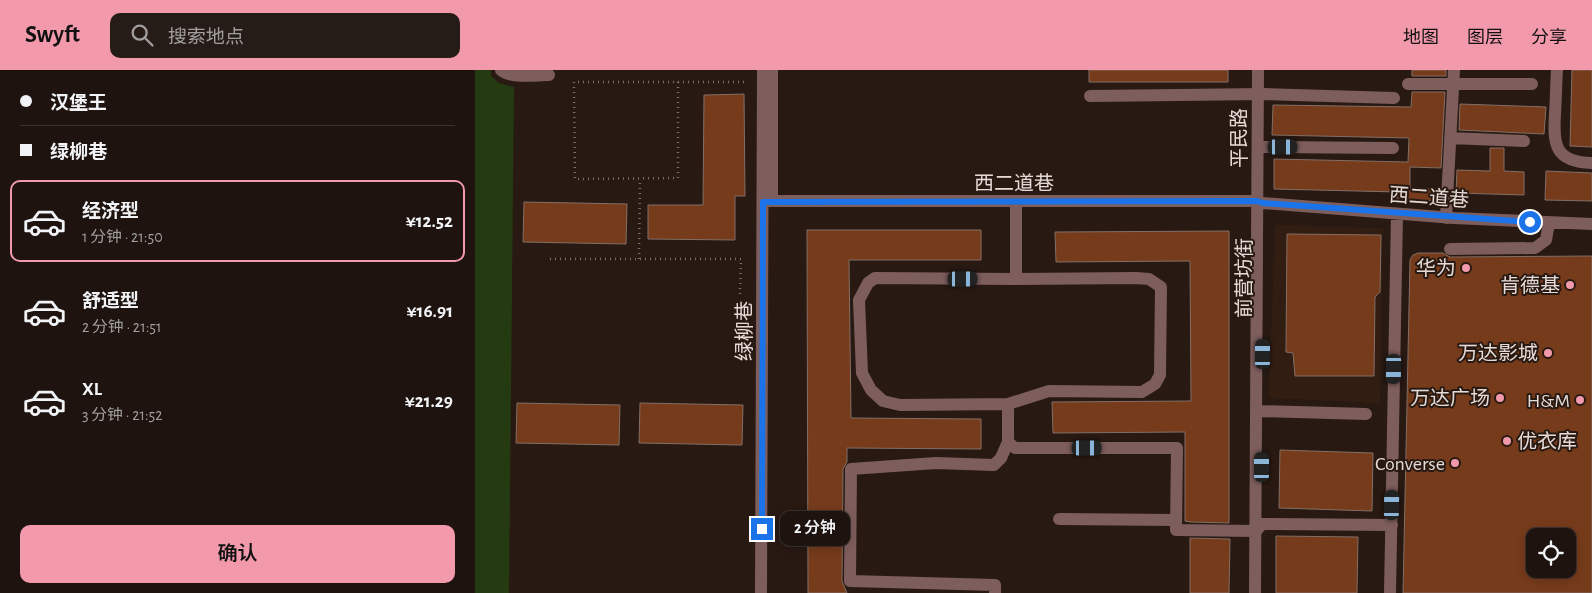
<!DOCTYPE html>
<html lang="zh">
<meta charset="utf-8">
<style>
body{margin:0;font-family:"Alegreya Sans","Noto Sans SC",sans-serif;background:#261c17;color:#f1f3f6;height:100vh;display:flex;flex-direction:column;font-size:19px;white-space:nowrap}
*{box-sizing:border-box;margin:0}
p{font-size:16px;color:#a19e9e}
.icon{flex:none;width:28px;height:28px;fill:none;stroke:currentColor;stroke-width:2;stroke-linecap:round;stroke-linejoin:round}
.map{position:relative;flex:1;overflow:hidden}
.sheet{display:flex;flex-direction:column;background:#1e130e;width:475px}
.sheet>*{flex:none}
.top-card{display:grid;align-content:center;height:110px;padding:0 20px;background:#1e130e}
.fabs{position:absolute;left:1051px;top:458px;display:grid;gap:10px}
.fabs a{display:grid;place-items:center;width:50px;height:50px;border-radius:10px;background:#1e130e;box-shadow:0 2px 12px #0003,0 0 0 1px #3c322e;font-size:25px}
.end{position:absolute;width:22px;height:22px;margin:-11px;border:6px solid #1a73e8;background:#fff;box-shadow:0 0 0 2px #fff}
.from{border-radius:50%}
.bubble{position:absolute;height:35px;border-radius:10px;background:#1e130e;box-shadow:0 2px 12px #0003,0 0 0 1px #3c322e;font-size:16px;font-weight:600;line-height:35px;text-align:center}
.car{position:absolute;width:15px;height:30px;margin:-15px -8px;border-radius:6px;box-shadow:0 0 4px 1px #0007;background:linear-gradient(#222 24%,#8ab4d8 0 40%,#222 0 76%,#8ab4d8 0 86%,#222 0)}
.top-card b{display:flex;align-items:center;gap:18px;height:48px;font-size:19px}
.top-card b+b{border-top:1px solid #3c322e}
.top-card i{width:12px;height:12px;background:#f1f3f6}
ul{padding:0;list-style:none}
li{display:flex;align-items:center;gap:15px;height:82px;margin:0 10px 8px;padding:0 10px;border:2px solid transparent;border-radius:10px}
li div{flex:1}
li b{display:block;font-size:19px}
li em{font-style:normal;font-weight:600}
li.selected{border-color:#f29aac}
li>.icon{width:45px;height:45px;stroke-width:1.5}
.cta{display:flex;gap:10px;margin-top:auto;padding:10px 20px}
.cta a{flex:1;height:58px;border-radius:10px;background:#f29aac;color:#111;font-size:20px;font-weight:600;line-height:58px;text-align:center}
header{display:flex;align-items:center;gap:30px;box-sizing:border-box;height:70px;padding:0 25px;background:#f29aac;color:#111}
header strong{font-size:24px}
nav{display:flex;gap:28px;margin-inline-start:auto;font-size:18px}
.search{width:350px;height:45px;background:#261c17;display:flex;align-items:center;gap:12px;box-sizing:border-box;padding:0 18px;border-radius:10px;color:#a19e9e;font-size:19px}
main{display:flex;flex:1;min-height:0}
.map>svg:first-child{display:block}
.built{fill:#321d13}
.green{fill:#243b12}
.building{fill:#763b1b;stroke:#836f66;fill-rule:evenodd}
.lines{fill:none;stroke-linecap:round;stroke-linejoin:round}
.path{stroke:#7c6f69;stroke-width:2.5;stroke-dasharray:1 4;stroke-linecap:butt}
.minor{stroke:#7e5e5d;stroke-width:12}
.route{stroke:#1a73e8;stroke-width:6}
.poi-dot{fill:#f29aac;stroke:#281912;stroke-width:2}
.labels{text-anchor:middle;stroke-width:4;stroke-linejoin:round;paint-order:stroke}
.street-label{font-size:20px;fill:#e5dad5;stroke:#281912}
.poi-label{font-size:20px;fill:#e5dad5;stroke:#281912;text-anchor:end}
</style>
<header>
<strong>Swyft</strong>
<div class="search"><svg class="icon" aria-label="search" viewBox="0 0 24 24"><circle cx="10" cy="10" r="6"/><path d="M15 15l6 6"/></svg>搜索地点</div>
<nav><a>地图</a><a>图层</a><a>分享</a></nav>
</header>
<main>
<section class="sheet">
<div class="top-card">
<b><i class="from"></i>汉堡王</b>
<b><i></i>绿柳巷</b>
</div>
<ul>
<li class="selected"><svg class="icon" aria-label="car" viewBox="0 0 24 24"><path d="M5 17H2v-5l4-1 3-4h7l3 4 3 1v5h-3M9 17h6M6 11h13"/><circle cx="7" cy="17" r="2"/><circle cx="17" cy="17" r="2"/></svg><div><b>经济型</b><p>1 分钟 · 21:50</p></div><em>¥12.52</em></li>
<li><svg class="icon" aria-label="car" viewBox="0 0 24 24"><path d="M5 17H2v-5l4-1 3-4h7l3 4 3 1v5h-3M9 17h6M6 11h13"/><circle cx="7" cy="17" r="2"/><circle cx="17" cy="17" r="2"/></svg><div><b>舒适型</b><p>2 分钟 · 21:51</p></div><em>¥16.91</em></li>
<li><svg class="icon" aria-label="car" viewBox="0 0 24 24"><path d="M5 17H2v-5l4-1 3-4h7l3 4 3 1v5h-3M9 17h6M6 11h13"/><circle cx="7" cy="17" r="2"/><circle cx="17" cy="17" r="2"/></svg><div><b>XL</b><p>3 分钟 · 21:52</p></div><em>¥21.29</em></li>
</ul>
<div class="cta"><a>确认</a></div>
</section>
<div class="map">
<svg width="1117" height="523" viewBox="0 0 1117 523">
<rect width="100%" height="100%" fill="#281912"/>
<!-- built -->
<path class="built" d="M800,155L908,158L905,333L794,328Z"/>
<!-- green -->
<path class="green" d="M0,0H16V6L24,13L39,17L34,523H0Z"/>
<!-- building -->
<path class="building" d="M614,0H753V12H614Z
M937,0H971V6H937Z
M1097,0H1117V77L1095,76Z
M937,22H970L966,98L935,97V118L962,119V131L922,129L923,122L799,119V89L933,92L934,68L797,65L798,35L936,37Z
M269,24L270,126H260V170L173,169V135H228L229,25Z
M985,34L1071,37L1069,64L984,60Z
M1015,78H1029V101L1049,102V125L981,123L982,100L1015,101Z
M1071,101L1117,103V131L1070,130Z
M49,132L152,134L151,174L48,172Z
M332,160H506V190H374L376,348L506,349V379L372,378V392L368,399L367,511L372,523H333Z
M754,161V453L715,452L710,451V362L578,363L577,332L716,331L715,191L581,192L580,162Z
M812,164L906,165L905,222L900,227L899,306H820L818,283L811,282Z
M943,183H968L975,187L1117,186V523H928L935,190L938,185ZM1060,466H1092V499H1060Z
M42,333L145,335L144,375L41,373Z
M165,333L268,335L267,375L164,373Z
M805,380L898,383L897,441L804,438Z
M801,466L883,467L882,523H801Z
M715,468L755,469L754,523H715Z"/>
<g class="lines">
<!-- path -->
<path class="path" d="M203,12V108L100,109L99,12H269
M75,189H266L265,224
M164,189L165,109"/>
<!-- minor -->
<path class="minor" d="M26,0C36,9 60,5 74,5
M1082,0C1081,15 1081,29 1080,44C1078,75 1080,92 1117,93
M933,14H1057
M615,26L789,24L919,28
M975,68L1049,71
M783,77L918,78
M288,131H782L788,133L979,148L1117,154
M297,131V0
M541,132V209L400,208L393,213L384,230L387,303L396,320L408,331L425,335L533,334L574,321L667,322L680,314L685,305L686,217L674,209L661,208L541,209
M971,148L979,0
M975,179L1060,178L1071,170L1074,153
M533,334V372L540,378H702L701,460L781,461L787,454L917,455
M782,341L891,344
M584,449L700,450
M286,523L288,0
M520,523V515L375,511L376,399L461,393L519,395L526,388L533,372
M780,523L783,0
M915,523L922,144"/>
</g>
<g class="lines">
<!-- route -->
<path class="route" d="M287,459L288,132L782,131L788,133L1055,152"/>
</g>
<!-- markers -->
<g class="poi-dot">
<circle cx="991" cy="198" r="5"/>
<circle cx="1095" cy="215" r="5"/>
<circle cx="1073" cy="283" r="5"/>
<circle cx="1025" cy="328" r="5"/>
<circle cx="1105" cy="330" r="5"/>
<circle cx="1032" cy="371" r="5"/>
<circle cx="980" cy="393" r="5"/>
</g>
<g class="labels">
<!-- street labels -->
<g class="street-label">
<text transform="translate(764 68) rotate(-90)" y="7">平民路</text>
<text x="539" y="120">西二道巷</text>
<text transform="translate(954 127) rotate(4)" y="7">西二道巷</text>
<text transform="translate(769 208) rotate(-90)" y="7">前营坊街</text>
<text transform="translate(269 261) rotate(-90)" y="7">绿柳巷</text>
</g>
<!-- poi labels -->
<g class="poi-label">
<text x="981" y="205">华为</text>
<text x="1085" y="222">肯德基</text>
<text x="1063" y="290">万达影城</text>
<text x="1015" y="335">万达广场</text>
<text x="1095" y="337">H&amp;M</text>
<text x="1042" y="378" text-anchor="start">优衣库</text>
<text x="970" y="400">Converse</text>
</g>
</g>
</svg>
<div class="fabs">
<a><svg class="icon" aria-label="locate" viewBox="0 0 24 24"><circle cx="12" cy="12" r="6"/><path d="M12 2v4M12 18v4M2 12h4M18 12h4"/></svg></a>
</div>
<i class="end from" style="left:1055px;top:152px"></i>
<i class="end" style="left:287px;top:459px"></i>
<div class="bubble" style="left:305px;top:441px;width:70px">2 分钟</div>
<i class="car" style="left:808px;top:77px;rotate:90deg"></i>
<i class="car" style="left:488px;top:209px;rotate:90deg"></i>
<i class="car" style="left:788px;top:284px;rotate:0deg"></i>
<i class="car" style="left:919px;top:299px;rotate:181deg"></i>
<i class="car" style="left:612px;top:378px;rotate:90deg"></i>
<i class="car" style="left:787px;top:397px;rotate:0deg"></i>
<i class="car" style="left:917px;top:435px;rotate:1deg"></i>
</div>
</main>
